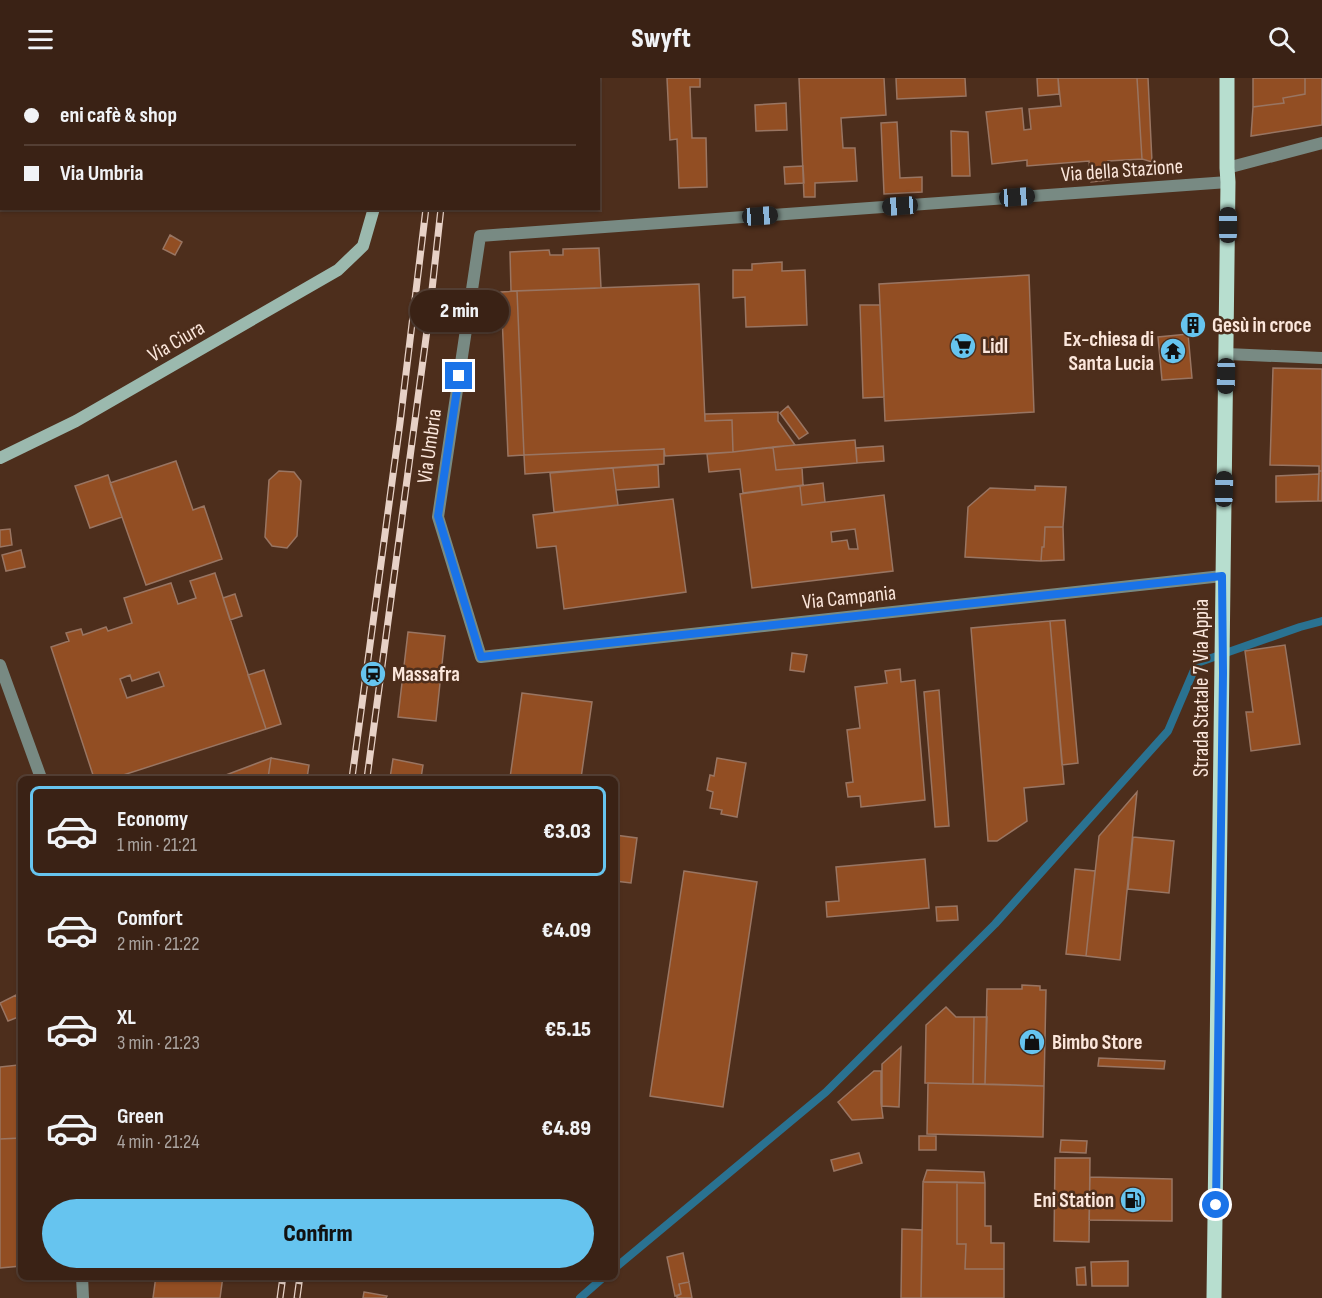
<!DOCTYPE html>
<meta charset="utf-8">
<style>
body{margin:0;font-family:"Sofia Sans Condensed",sans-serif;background:#452f22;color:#f1f3f6;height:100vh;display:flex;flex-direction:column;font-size:22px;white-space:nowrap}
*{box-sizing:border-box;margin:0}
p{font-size:20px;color:#aba4a0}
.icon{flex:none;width:33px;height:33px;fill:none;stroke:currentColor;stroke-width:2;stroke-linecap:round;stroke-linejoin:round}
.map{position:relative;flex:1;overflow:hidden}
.details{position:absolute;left:18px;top:698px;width:600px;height:504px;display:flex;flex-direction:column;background:#3a2215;border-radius:9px;box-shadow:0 2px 4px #0004,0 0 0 2px #543f34}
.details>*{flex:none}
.top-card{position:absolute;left:0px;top:0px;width:600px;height:132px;box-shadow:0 2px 4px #0004,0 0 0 2px #543f34;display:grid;align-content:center;height:132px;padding:0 24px;background:#3a2215}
.end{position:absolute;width:27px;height:27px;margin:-14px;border:8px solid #1a73e8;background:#fff;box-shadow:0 0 0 3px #fff}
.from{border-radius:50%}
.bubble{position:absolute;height:42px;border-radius:21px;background:#3a2215;box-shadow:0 2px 4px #0004,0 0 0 2px #543f34;font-size:20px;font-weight:800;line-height:42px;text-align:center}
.car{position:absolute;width:18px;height:36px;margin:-18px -9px;border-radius:8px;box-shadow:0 0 4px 2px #0007;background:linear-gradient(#222 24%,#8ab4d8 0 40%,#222 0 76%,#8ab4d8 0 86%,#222 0)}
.top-card b{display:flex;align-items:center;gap:21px;height:57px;font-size:22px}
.top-card b+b{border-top:2px solid #543f34}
.top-card i{width:15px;height:15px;background:#f1f3f6}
ul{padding:10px 0 0;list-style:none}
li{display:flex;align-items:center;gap:18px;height:90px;margin:0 12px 9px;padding:0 12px;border:3px solid transparent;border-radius:9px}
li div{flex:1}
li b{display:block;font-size:22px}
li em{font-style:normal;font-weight:800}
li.selected{border-color:#66c4ef}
li>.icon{width:54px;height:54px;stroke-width:1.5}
.action{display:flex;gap:12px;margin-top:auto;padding:12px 24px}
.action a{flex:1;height:69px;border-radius:36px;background:#66c4ef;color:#111;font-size:24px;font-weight:800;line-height:69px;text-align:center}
header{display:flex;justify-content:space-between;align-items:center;height:78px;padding:0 24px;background:#3a2215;font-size:27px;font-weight:800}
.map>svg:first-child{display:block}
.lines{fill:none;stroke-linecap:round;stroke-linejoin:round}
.stream{stroke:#2a7291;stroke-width:8}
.building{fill:#924e23;stroke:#997562;stroke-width:1.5;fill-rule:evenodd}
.minor{stroke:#788a83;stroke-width:12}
.secondary{stroke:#9bb9ae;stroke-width:12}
.primary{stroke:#b7decf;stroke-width:15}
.rail-casing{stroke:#e7d1c6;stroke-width:7}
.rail{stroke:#4d2e1c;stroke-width:4.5;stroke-dasharray:14;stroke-linecap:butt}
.route{stroke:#1a73e8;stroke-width:8}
.labels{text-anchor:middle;stroke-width:5;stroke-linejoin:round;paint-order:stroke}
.street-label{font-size:21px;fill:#fbe6db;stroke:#4d2e1c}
.poi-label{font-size:21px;font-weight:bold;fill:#fbe6db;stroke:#4d2e1c;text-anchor:start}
</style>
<header><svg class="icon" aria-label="menu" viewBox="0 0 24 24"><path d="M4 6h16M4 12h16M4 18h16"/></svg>Swyft<svg class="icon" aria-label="search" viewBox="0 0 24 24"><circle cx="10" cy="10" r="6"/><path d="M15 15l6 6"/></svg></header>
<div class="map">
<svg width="1322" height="1220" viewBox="0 0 1322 1220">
<rect width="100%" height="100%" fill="#4d2e1c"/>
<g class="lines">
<!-- stream -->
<path class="stream" d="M615,1190L826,1014L995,846L1168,653L1197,585L1300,549L1322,543
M580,1220L605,1198"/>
</g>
<!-- building -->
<path class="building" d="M159,0H336V2H160Z
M667,0H700V9H690L692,60H706L707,109L679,110L677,61L670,62Z
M799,0H884L886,37L841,40L843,70H855L857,103L815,105V119H804Z
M896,0H965L966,18L897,21Z
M1037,0H1058L1059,16L1038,18Z
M1058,0H1137L1142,81L1108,83L1109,102L1091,104L1089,83L1027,88V82L992,86L986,34L1022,30L1024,52L1031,51L1029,31L1061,28Z
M1137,0H1148L1152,84L1142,81Z
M1253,0H1305V16L1283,20L1284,25L1253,29Z
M1305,0H1322V47L1251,58L1253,29L1284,25L1283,20L1305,16Z
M786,25L787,52L756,53L755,27Z
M897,44L900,100L922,99V114L884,116L881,45Z
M951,53L968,54L970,98H952Z
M803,88L804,105L785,106L784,89Z
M170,157L182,164L175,177L163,171Z
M599,170L601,210L511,213L510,174L549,172L550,177H563V171Z
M782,184V193L805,192L807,247L746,249L745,219L733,220V192H752V186Z
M1029,197L1034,334L885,343L879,206Z
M699,206L705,343L732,342L733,374L665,378L664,371L524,377L517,213Z
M517,213L524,377L508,378L501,214Z
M860,227H880L884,319L863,320Z
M1199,237L1200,255L1188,256L1186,239Z
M1188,256L1192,300L1162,302L1158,259Z
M1273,290L1322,291V393H1319V388L1270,387Z
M788,328L808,355L799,361L780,335Z
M778,334V343L795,367L733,374L732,342L705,343V336Z
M855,362L857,385L776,392L773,369Z
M883,368L884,383L857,385L856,370Z
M773,369L776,392L802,390L803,407L743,415L740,391L709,394L707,376L733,374Z
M664,371V386L525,396L524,377Z
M176,383L193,432L204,428L222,481L146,507L110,405Z
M658,387L659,409L616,412L613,390Z
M613,390L618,427L554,434L550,395Z
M279,393L294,394L301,403L297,458L287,470L272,468L265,459L269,402Z
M1319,393H1322V423H1318Z
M1319,396L1318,423L1276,424V398Z
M108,397L122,439L90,450L75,408Z
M823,405L825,424L802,427L800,408Z
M800,408L802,427L884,417L893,493L752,510L740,416ZM855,451L858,471H849L847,462L832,464L831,454Z
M1035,408L1066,409L1063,449H1045L1044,469H1042L1041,483L965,479L968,429L990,410L1035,412Z
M673,421L686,514L564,531L556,468L537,470L533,437Z
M1045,449H1063L1064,482L1041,483L1042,469H1044Z
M10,451L12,467L0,469V452Z
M21,472L25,489L6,493L2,477Z
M215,495L266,651L114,700H94L51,569L69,563L66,555L81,551L83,557L106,549L108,553L132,545L124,520L171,505L178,526L196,520L190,503ZM159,594L164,608L127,620L120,601L130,597L132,603Z
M235,516L242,538L230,542L223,520Z
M1065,542L1078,685L1062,687L1050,543Z
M1050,543L1064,706L1024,710L1027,743L997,763H988L971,550Z
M408,554L445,558L436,643L398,639Z
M1285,567L1300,666L1251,673L1246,634H1253L1245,573Z
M792,575L807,577L804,594L790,592Z
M900,591L901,604L915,602L925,722L861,729L860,718L848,719L846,705L853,704L847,652L860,650L855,609L887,605L885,593Z
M264,592L281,646L266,651L248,597Z
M939,612L949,748L935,749L924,614Z
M522,615L592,624L581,700H510Z
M271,680L268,700H217H218Z
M271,680L309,687L307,700H268Z
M717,680L746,685L737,739L721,736L722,732L710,730L713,714L707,712L710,697L714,698Z
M393,681L423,687L421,700H390Z
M1137,714L1120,882L1086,878L1099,758Z
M615,757L637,760L631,805L615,803Z
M1133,759L1174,763L1169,815L1128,811Z
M925,781L929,830L827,839L826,824L839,823L836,789Z
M1075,791L1095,793L1086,878L1066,876Z
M684,793L757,804L723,1029L650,1018Z
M957,828L958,842L937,843L936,829Z
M1022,907L1040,908V912H1046L1044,1008L985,1006L987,911H1022Z
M16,917L21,929V938L8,943L0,925Z
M946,929L956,939H974L973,1006L925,1005L926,947Z
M974,939H987L985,1006H973Z
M901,969L899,1029L882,1028V986Z
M1099,980L1165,983L1164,991L1098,988Z
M18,987L21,1060L0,1061V989Z
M874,993H881V1025L883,1040L852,1042L838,1024Z
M928,1005L1044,1008L1043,1059L927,1056Z
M919,1058H936V1072H919Z
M20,1060L21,1079V1188L0,1190V1061Z
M1061,1062L1087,1063L1086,1075L1060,1074Z
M859,1075L862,1085L834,1093L831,1082Z
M1055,1080H1090L1089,1164L1054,1163Z
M927,1092L984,1094L985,1105L923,1104Z
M1090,1099L1172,1101V1143L1089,1142Z
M923,1104H957V1166H966L965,1191H1004V1220H921Z
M957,1104L985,1105V1148H991V1165H1004V1191H965L966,1166H957Z
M902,1151L922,1152L921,1220H901Z
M683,1175L689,1204L679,1206L681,1216L675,1218L667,1179Z
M1128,1183V1208H1092L1091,1184Z
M1085,1189L1086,1207H1077L1076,1190Z
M156,1198H223L220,1220H153Z
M689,1204L692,1220H677V1218L681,1216L679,1206Z
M364,1214L387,1218L386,1220H363Z"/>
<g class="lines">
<!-- minor -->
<path class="minor" d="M1227,90L1322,65
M1227,276L1322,280
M1222,498L481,579L438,439L480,158L1228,104
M0,587L41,700
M82,1198L83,1220"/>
<!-- secondary -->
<path class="secondary" d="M388,2V0
M0,380L76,343L338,192L363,168L374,130"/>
<!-- primary -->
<path class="primary" d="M1214,1220L1228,104L1227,90V0"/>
<!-- rail casing -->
<g class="rail-casing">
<path id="rail" d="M438,2V0
M452,2V0
M352,700L400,345L426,130
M367,700L430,230L441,130
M280,1220L283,1198
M297,1220L300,1198"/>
</g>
<!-- rail -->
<use href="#rail" class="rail"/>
</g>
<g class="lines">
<!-- route -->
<path class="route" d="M459,298L438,438L481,579L1222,498L1223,595L1216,1127"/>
</g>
<!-- icons -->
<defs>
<g id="building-disc" transform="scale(1.35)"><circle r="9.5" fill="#66c4ef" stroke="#4d2e1c"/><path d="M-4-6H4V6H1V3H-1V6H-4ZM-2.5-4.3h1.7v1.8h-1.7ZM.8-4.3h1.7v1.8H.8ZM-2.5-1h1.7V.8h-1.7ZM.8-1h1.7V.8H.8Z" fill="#111"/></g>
<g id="supermarket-disc" transform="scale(1.35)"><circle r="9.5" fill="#66c4ef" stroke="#4d2e1c"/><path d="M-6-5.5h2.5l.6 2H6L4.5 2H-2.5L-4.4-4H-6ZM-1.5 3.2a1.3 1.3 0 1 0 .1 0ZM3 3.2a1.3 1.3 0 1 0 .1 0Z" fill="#111"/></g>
<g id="temple-disc" transform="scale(1.35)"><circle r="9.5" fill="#66c4ef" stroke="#4d2e1c"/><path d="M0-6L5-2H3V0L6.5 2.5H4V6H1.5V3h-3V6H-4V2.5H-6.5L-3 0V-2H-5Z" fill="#111"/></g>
<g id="station-disc" transform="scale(1.35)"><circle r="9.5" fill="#66c4ef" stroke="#4d2e1c"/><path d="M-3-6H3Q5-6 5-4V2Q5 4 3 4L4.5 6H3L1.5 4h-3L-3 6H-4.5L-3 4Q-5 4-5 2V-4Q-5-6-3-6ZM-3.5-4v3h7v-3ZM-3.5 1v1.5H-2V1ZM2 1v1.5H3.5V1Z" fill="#111"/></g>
<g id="shop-disc" transform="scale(1.35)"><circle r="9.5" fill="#66c4ef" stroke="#4d2e1c"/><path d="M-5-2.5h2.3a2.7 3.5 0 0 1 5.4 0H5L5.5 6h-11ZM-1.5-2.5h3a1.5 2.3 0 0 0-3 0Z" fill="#111"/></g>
<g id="fuel-disc" transform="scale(1.35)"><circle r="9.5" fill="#66c4ef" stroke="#4d2e1c"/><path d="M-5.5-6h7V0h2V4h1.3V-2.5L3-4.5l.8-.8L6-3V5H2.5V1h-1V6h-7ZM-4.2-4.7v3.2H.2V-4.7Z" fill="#111"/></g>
</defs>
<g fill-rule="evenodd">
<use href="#building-disc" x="1193" y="247"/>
<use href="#supermarket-disc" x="963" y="268"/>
<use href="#temple-disc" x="1173" y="273"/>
<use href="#station-disc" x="373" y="596"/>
<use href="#shop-disc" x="1032" y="964"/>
<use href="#fuel-disc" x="1133" y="1122"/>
</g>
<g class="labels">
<!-- street labels -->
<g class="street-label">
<text transform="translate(1122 92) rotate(-4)" y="7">Via della Stazione</text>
<text transform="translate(176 263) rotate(-30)" y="7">Via Ciura</text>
<text transform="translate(429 368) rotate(-82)" y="7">Via Umbria</text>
<text transform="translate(849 519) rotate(-6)" y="7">Via Campania</text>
<text transform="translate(1201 610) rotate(-90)" y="7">Strada Statale 7 Via Appia</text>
</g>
<!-- poi labels -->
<g class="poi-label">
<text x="1212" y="254">Gesù in croce</text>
<text x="1154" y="268" text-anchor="end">Ex-chiesa di<tspan x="1154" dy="24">Santa Lucia</tspan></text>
<text x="982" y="275">Lidl</text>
<text x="392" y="603">Massafra</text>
<text x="1052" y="971">Bimbo Store</text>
<text x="1114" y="1129" text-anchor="end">Eni Station</text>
</g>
</g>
</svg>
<i class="end from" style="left:1216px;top:1127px"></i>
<i class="end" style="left:459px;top:298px"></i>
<div class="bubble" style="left:410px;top:212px;width:99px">2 min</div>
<i class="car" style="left:1017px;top:119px;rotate:86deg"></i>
<i class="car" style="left:900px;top:128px;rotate:266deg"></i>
<i class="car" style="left:760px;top:138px;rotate:86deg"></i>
<i class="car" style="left:1228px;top:147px;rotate:0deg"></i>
<i class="car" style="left:1226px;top:298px;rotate:181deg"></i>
<i class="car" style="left:1224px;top:411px;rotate:1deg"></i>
<div class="top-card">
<b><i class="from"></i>eni cafè &amp; shop</b>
<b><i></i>Via Umbria</b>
</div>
<section class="details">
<ul>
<li class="selected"><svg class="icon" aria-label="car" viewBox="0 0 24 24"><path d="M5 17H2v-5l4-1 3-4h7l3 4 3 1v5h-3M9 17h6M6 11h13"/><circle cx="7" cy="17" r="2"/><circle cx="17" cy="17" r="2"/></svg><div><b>Economy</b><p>1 min · 21:21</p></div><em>€3.03</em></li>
<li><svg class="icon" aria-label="car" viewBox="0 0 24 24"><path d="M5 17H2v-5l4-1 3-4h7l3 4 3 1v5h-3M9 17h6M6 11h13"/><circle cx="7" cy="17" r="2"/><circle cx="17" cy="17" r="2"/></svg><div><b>Comfort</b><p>2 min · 21:22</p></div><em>€4.09</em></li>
<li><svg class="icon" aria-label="car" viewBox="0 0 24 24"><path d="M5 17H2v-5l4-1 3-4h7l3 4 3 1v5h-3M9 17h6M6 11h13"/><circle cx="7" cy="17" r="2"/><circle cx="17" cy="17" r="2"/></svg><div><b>XL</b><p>3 min · 21:23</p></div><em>€5.15</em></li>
<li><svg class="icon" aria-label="car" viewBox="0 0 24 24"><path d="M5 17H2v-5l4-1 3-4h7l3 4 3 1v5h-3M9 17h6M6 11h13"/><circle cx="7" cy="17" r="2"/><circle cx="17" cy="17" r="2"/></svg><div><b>Green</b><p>4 min · 21:24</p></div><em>€4.89</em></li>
</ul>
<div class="action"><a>Confirm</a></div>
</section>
</div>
